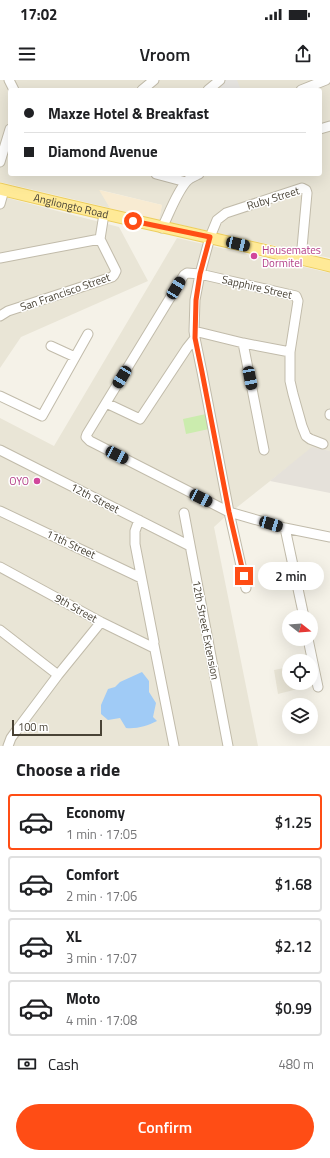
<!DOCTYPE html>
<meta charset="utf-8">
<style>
body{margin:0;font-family:"Titillium Web",sans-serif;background:#f6f6f6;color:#202124;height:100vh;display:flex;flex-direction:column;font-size:15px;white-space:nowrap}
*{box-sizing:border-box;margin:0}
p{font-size:13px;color:#757577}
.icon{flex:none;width:22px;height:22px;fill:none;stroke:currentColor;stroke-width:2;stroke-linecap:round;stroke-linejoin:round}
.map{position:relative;height:666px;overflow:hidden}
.panel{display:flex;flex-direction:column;background:#fff;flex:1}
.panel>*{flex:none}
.hud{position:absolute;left:8px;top:8px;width:314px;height:88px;border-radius:4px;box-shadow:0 4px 16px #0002;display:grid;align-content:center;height:88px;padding:0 16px;background:#fff}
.needle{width:26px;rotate:107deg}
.controls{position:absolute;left:282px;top:530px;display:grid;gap:8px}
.controls a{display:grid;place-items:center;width:36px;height:36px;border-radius:50%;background:#fff;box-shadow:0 4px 16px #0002;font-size:20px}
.scale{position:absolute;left:12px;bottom:10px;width:90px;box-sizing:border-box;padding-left:4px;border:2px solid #494336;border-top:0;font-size:11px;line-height:14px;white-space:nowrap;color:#494336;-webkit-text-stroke:3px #fff;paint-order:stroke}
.end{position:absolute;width:18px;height:18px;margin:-9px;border:5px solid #ff4d15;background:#fff;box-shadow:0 0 0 2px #fff}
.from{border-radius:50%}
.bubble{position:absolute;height:28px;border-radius:14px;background:#fff;box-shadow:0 4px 16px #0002;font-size:13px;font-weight:600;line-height:28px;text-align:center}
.car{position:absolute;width:12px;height:24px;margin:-12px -6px;border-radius:5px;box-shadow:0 0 3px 1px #0007;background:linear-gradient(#222 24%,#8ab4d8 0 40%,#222 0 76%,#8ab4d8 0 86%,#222 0)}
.hud b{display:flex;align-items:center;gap:14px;height:38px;font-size:15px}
.hud b+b{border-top:1px solid #e0e0e0}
.hud i{width:10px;height:10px;background:#202124}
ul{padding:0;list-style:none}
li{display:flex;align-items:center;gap:12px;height:56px;margin:0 8px 6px;padding:0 8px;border:2px solid #e0e0e0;border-radius:4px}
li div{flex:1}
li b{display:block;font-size:15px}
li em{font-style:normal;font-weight:600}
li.selected{border-color:#ff4d15}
li>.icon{width:36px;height:36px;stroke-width:1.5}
h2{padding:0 16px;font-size:18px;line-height:48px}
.pay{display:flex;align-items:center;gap:10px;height:44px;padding:0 16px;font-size:15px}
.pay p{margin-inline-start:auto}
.button{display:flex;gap:8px;margin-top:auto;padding:8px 16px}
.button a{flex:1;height:46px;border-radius:24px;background:#ff4d15;color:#fff;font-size:16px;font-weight:600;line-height:46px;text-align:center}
.status{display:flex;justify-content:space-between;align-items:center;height:28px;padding:0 20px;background:#fff;direction:ltr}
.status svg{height:11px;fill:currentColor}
header{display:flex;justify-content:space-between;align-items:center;height:52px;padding:0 16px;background:#fff;font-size:18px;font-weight:600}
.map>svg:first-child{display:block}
.residential{fill:#e9e5d6;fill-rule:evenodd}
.commercial{fill:#f8ebd2}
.industrial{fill:#e5e1da}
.green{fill:#cbecae}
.parking{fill:#e6e4e0}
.water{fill:#a0cbf6}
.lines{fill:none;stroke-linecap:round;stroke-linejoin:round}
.minor-casing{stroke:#c1bbaa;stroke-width:11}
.major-casing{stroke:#edce5e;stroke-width:13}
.minor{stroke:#fff;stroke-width:9}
.major{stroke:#ffea97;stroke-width:11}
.route{stroke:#ff4d15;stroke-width:5}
.hotel-dot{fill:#d1479c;stroke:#fff;stroke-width:1.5}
.labels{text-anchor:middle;stroke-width:3;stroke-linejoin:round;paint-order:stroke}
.street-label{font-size:11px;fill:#494336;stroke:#fff}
.hotel-label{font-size:11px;fill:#b23c85;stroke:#fff;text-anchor:start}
</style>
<div class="status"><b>17:02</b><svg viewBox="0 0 49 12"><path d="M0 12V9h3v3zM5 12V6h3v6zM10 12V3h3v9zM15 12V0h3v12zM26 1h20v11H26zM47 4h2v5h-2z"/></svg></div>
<header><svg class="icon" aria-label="menu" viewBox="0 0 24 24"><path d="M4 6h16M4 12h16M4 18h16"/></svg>Vroom<svg class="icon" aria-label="share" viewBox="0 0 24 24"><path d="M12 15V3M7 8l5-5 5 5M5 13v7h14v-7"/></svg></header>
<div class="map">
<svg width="330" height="666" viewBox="0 0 330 666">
<rect width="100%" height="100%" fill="#f5f2e8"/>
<!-- residential -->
<path class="residential" d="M0,0H330V178L159,140L162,125L100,110L110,128L0,102ZM10,10H320V94H10Z
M0,116L119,147L148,201L21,257L0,288Z
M177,158L330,193V371L312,368L226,436L214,447L258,666H0V338L54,366Z
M289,587V603H304L305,607L278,614L274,590Z"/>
<!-- commercial -->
<path class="commercial" d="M99,110L162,125L159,140L110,128Z"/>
<!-- industrial -->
<path class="industrial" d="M312,367L330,371V413L270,401Z"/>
<!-- green -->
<path class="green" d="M206,334L209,349L186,354L183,339Z"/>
<!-- parking -->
<path class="parking" d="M226,0H237L241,10H222L220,4Z"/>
<!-- water -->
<path class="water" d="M142,592L149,601V612L156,623L153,637L157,641C147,646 137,649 126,648L120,638L108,640L101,634V625L108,609L115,607L120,602Z"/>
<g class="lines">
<!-- minor casing -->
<g class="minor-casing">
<path id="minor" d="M9,0L14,10
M142,10L154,0
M208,10L220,0
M301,10L326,0
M320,49L330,46
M0,82L10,49
M156,94L186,102
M0,124L4,110
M162,148C169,134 176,114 186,102C189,98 195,96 199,94
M0,178L100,159
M0,236L8,231L112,197L114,195L116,191L100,159L104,134
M194,251L243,263L290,272
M243,263L264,370
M51,266L75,277
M0,316L42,336L88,254
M106,323L140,339L187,268L195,258
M330,335V334
M323,364L310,359L306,356L302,346L293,314L290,301V272L298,221L296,216L200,194L187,193L184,195L87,354L86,357L90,361L229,432L285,448L330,457
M0,370L190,466
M0,431L141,498
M184,433L228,666
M285,448L304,537
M0,487L101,542L152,567L154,562L135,464V451L139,440
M246,508L229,432L202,292L195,258L194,251L195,220L200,194L210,157L217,140L226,133L302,108L306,110L307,113L301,179
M0,550L58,595
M308,559L318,607
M154,565L174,666
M8,666L11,658L16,651L58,595L101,542"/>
</g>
<!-- major casing -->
<g class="major-casing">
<g id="major">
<path id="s1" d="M0,109C110,136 220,159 330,186"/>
</g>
</g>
<!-- minor -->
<use href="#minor" class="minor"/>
<!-- major -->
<use href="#major" class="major"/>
</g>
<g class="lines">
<!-- route -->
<path class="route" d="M133,141L210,157L200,194L196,220L195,258L202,292L229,432L244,496"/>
</g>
<!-- markers -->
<g class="hotel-dot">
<circle cx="254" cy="176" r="4"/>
<circle cx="37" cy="401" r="4"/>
</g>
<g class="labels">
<!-- street labels -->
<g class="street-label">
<text transform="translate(273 118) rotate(-17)" y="4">Ruby Street</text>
<text dy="4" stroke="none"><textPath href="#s1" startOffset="73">Angliongto Road</textPath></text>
<text transform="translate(257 207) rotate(13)" y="4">Sapphire Street</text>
<text transform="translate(65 212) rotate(-19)" y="4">San Francisco Street</text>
<text transform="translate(95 418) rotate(27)" y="4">12th Street</text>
<text transform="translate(71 464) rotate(25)" y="4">11th Street</text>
<text transform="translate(76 528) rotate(29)" y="4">9th Street</text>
<text transform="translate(206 550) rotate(79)" y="4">12th Street Extension</text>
</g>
<!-- hotel labels -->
<g class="hotel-label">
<text x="262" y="174">Housemates<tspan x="262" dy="13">Dormitel</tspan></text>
<text x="29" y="405" text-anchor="end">OYO</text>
</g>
</g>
</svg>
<div class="controls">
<a><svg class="needle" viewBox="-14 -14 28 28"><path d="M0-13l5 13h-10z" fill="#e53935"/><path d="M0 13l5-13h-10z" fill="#757577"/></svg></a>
<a><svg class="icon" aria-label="locate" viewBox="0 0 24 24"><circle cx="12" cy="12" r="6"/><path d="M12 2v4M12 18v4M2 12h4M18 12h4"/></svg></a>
<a><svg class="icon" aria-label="layers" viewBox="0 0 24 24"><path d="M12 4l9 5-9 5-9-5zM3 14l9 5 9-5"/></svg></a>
</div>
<div class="scale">100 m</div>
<i class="end from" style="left:133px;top:141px"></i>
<i class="end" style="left:244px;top:496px"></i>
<div class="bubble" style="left:258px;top:482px;width:66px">2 min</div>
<i class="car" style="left:238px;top:164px;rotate:103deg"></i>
<i class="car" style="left:176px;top:208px;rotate:31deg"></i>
<i class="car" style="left:122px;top:297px;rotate:211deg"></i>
<i class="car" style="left:250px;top:298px;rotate:169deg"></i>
<i class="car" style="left:117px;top:375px;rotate:117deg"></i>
<i class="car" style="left:201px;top:418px;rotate:117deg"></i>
<i class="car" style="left:271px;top:444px;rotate:106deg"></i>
<div class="hud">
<b><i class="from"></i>Maxze Hotel &amp; Breakfast</b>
<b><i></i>Diamond Avenue</b>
</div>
</div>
<section class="panel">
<h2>Choose a ride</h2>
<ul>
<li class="selected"><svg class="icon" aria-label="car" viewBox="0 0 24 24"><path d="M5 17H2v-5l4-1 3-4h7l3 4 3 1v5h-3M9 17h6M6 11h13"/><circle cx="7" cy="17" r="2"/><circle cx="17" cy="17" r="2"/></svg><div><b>Economy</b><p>1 min · 17:05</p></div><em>$1.25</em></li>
<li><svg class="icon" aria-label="car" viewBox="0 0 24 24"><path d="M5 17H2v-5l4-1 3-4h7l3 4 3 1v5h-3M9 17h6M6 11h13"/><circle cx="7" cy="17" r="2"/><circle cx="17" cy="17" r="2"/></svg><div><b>Comfort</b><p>2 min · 17:06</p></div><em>$1.68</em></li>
<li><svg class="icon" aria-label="car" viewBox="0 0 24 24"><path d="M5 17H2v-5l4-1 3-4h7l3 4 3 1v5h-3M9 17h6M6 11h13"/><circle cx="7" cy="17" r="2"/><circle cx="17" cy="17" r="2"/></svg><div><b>XL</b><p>3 min · 17:07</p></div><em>$2.12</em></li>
<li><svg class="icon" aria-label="car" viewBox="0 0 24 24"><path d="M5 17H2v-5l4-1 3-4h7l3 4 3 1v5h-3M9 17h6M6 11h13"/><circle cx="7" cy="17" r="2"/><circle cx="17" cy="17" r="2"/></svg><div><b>Moto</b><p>4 min · 17:08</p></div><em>$0.99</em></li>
</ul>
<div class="pay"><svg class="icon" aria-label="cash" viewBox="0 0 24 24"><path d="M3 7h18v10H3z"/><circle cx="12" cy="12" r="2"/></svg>Cash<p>480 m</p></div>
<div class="button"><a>Confirm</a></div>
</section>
